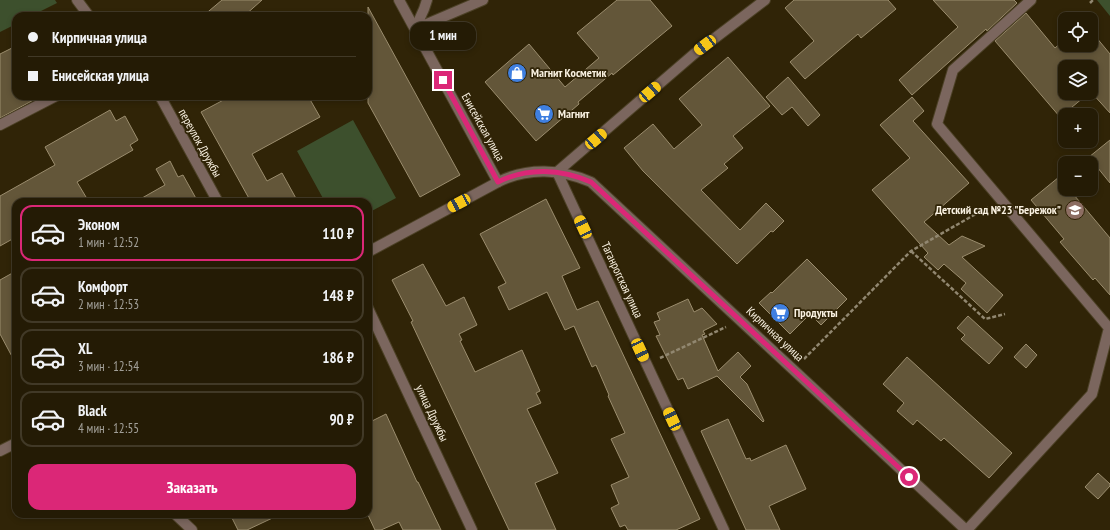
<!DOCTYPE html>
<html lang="ru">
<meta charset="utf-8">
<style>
body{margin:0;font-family:"PT Sans Narrow",sans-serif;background:#2c240f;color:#f1f3f6;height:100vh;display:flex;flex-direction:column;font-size:15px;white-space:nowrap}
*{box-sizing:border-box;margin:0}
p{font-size:13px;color:#a3a19a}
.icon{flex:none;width:22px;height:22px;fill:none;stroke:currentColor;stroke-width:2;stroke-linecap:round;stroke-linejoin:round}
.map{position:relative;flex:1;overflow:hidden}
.sheet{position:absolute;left:12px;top:198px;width:360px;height:320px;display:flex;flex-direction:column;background:#241b05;border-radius:12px;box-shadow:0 2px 6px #0003,0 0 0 1px #413927}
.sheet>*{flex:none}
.banner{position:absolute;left:12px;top:12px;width:360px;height:88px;border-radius:12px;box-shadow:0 2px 6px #0003,0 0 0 1px #413927;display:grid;align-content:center;height:88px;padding:0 16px;background:#241b05}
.controls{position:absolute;left:1058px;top:12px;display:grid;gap:8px}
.controls a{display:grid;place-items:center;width:40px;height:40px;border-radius:8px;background:#241b05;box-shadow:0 2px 6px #0003,0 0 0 1px #413927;font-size:20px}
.end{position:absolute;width:18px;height:18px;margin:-9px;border:5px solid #db2777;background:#fff;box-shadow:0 0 0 2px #fff}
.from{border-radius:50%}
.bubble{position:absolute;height:28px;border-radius:12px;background:#241b05;box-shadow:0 2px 6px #0003,0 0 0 1px #413927;font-size:13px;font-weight:700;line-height:28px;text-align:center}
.car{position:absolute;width:12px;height:24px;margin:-12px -6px;border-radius:5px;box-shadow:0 0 3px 1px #0007;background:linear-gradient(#f5c518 24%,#345 0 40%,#f5c518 0 76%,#345 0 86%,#f5c518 0)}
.banner b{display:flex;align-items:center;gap:14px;height:38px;font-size:15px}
.banner b+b{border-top:1px solid #413927}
.banner i{width:10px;height:10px;background:#f1f3f6}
ul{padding:7px 0 0;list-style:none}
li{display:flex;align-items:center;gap:12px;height:56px;margin:0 8px 6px;padding:0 8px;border:2px solid #413927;border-radius:12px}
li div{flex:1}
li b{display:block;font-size:15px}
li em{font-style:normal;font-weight:700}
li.current{border-color:#db2777}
li>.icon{width:36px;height:36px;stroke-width:1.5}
.button{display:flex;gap:8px;margin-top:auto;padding:8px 16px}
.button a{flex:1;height:46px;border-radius:12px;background:#db2777;color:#fff;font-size:16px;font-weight:700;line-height:46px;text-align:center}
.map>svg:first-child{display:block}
.green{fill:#3d502d}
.building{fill:#635639;stroke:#9b8d6e}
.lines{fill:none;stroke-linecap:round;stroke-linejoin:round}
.service-casing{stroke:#4c4126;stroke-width:12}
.minor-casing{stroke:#4c4126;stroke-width:12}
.tertiary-casing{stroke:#4c4126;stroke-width:12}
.path{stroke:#918770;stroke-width:2.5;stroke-dasharray:4 2;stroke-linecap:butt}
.service{stroke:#7b665e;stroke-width:10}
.minor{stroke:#7b665e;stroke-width:10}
.tertiary{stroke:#7b665e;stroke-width:10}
.route{stroke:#db2777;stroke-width:5}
.labels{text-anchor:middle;stroke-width:3.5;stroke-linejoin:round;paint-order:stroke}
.poi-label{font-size:12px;font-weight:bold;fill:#faf2e2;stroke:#302407;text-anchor:start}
.street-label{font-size:12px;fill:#faf2e2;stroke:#302407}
</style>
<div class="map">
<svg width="1110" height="530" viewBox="0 0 1110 530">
<rect width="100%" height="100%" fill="#302407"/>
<!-- green -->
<path class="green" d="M0,0H55L57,3L31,16H16V24L0,32Z
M1097,0H1110V16Z
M353,120L396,198L368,213V202H325L297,151Z"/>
<!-- building -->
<path class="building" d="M222,0H262L244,16H203Z
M617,0H650L672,26L613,75L612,73L578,102L579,104L536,141L485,82L529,44L565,87L599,58L577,33Z
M794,0H888L896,9L861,38L858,34L805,79L790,62L814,41L785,8Z
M933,0H1014L1017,3L987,31L986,29L912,95L899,80L958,27Z
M368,7L460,175L420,197L368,103Z
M1026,13L1055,48L1065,39V45H1091V31L1110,54V113L1091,92V67H1065V93H1089L1060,117L995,41Z
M16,46V96H41L0,118V54Z
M728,57L770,106L733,136L743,148L724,164L728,168L701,190L740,230L766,203L784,221L773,232L771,231L737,264L643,171L624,148L653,124L674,149L702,125L679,99Z
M788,77L820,115L808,126L792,107L782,115L766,97Z
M231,96H308L320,117L252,154L267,181L282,173L298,202H251L201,112Z
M912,97L924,111L913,121L969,183L924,222L949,245L962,236L985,246L962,257L1003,295L987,313L961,289L966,283L944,264L938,270L924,257L928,253L872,190L910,158L880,125Z
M110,110L116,121L125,116L138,140L130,145L133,150L77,182L89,202H16V237L0,246V196L55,165L45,147Z
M1110,140V183L1089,157Z
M170,161L178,177L183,175L198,202H135L165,185L156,169Z
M1059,177L1065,185V189H1069L1110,238V295L1095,278L1093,280L1060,242L1064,239L1031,200Z
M546,199L580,268L562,276L577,310L598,301L700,519L676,530H628L625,525L620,527L611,508L619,504L611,485L629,477L611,439L625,433L608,396L609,395L596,365L592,367L574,326L565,330L547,292L509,310L498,287L506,283L480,234Z
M807,259L847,299L821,325L810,314L790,334L759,303L771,292L772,293Z
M423,264L446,306L464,297L477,325L459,334L462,340L460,341L475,372L522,350L540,391L536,393L541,403L527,409L558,473L535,483L556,530H509L411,322L413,321L392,280Z
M16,271V364L0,334V280Z
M688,299L694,312L702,308L717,324L703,331L705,334L702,335L718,371L738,352L751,366L740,377L747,384L764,421L763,422L717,376L688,389L683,378L678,380L656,336L660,335L654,322L660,320L657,313Z
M968,316L1003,348L989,364L961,339L965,335L957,328Z
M1026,344L1037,355L1026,368L1014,357Z
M907,357L1012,453L989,478L944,438L941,441L917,420L913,425L897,411L904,403L883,384Z
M386,414L417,482H418L441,530H403L399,522L381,530H375L368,515V423Z
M728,419L746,459L750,458L751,461L786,445L806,489L769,506L780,530H746L701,431Z
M1098,473L1110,484V486L1098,499L1085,487Z
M230,514H281L247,530H238Z"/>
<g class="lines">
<!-- service casing -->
<g class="service-casing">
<path id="service" d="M415,29L483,0
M415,29L424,9L427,0
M0,125L56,96
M967,530L1092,394L1109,328L937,124L953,70L1031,0"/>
</g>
<!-- minor casing -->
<g class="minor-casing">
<path id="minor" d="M77,0L89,16
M399,0L498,182
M160,96L218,202
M368,308L472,530
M175,514L192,530
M724,530L557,172L694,54L765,0"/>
</g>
<!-- tertiary casing -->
<g class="tertiary-casing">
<path id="tertiary" d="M368,252L498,182C528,167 561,169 591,182L966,530
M0,451L16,443"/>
</g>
<!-- path -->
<path class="path" d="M1090,3L1093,0
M911,251L985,319L1005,314
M660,358L726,327
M804,359L911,251L988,207"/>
<!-- service -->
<use href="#service" class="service"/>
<!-- minor -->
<use href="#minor" class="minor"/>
<!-- tertiary -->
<use href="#tertiary" class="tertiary"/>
</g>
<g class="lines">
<!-- route -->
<path class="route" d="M443,80L498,182C528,167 561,169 591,182L909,477"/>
</g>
<!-- icons -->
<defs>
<g id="shop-disc" transform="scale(1)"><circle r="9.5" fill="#3f7fe0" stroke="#302407"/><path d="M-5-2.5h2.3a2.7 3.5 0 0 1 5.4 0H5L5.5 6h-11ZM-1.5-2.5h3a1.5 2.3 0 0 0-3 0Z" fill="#fff"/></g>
<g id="supermarket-disc" transform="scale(1)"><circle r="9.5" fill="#3f7fe0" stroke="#302407"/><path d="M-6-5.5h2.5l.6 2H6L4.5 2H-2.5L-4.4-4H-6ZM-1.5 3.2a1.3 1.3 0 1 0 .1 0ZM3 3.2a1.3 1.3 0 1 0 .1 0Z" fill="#fff"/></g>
<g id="school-disc" transform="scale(1)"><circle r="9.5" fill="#8d6e63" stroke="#302407"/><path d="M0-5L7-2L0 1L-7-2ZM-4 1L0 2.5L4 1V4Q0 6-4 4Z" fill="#fff"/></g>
</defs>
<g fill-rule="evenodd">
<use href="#shop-disc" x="517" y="73"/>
<use href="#supermarket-disc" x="544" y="114"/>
<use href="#school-disc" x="1075" y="210"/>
<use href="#supermarket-disc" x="780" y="313"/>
</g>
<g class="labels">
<!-- poi labels -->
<g class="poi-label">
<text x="531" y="77">Магнит Косметик</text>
<text x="558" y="118">Магнит</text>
<text x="1061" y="214" text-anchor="end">Детский сад №23 "Бережок"</text>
<text x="794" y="317">Продукты</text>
</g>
<!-- street labels -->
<g class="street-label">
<text transform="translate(483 127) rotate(61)" y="4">Енисейская улица</text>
<text transform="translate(200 143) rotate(61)" y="4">переулок Дружбы</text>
<text transform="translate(622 280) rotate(65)" y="4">Таганрогская улица</text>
<text transform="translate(775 334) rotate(43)" y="4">Кирпичная улица</text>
<text transform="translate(432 413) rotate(65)" y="4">улица Дружбы</text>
</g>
</g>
</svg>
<div class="controls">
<a><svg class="icon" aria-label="locate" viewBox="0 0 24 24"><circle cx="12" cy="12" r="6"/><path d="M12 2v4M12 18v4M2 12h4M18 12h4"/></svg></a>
<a><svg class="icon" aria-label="layers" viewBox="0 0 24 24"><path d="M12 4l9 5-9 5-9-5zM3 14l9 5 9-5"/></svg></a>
<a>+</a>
<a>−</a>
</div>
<i class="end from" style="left:909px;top:477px"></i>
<i class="end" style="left:443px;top:80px"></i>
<div class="bubble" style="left:410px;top:22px;width:66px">1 мин</div>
<i class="car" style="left:705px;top:45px;rotate:233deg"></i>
<i class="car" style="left:650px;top:92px;rotate:49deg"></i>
<i class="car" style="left:596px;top:139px;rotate:49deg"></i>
<i class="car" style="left:459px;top:203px;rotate:242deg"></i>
<i class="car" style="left:583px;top:227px;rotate:335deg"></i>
<i class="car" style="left:640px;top:350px;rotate:155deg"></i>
<i class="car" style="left:672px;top:419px;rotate:335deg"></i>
<div class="banner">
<b><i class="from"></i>Кирпичная улица</b>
<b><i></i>Енисейская улица</b>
</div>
<section class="sheet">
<ul>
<li class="current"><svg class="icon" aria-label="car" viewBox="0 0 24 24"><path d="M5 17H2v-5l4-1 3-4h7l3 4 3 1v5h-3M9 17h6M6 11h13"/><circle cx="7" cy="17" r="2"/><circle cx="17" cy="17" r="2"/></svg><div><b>Эконом</b><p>1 мин · 12:52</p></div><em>110 ₽</em></li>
<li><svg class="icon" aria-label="car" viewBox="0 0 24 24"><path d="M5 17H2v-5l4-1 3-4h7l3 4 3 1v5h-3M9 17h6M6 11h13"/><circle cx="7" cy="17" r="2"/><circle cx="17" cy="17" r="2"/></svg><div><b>Комфорт</b><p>2 мин · 12:53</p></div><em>148 ₽</em></li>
<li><svg class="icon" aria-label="car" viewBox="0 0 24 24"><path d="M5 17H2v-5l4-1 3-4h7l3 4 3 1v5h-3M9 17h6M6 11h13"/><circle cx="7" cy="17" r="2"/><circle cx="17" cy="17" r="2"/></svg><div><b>XL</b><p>3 мин · 12:54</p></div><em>186 ₽</em></li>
<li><svg class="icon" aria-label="car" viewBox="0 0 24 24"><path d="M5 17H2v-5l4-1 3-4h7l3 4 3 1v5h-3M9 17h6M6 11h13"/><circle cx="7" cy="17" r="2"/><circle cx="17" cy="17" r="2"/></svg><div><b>Black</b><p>4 мин · 12:55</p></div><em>90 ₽</em></li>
</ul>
<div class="button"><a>Заказать</a></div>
</section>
</div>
